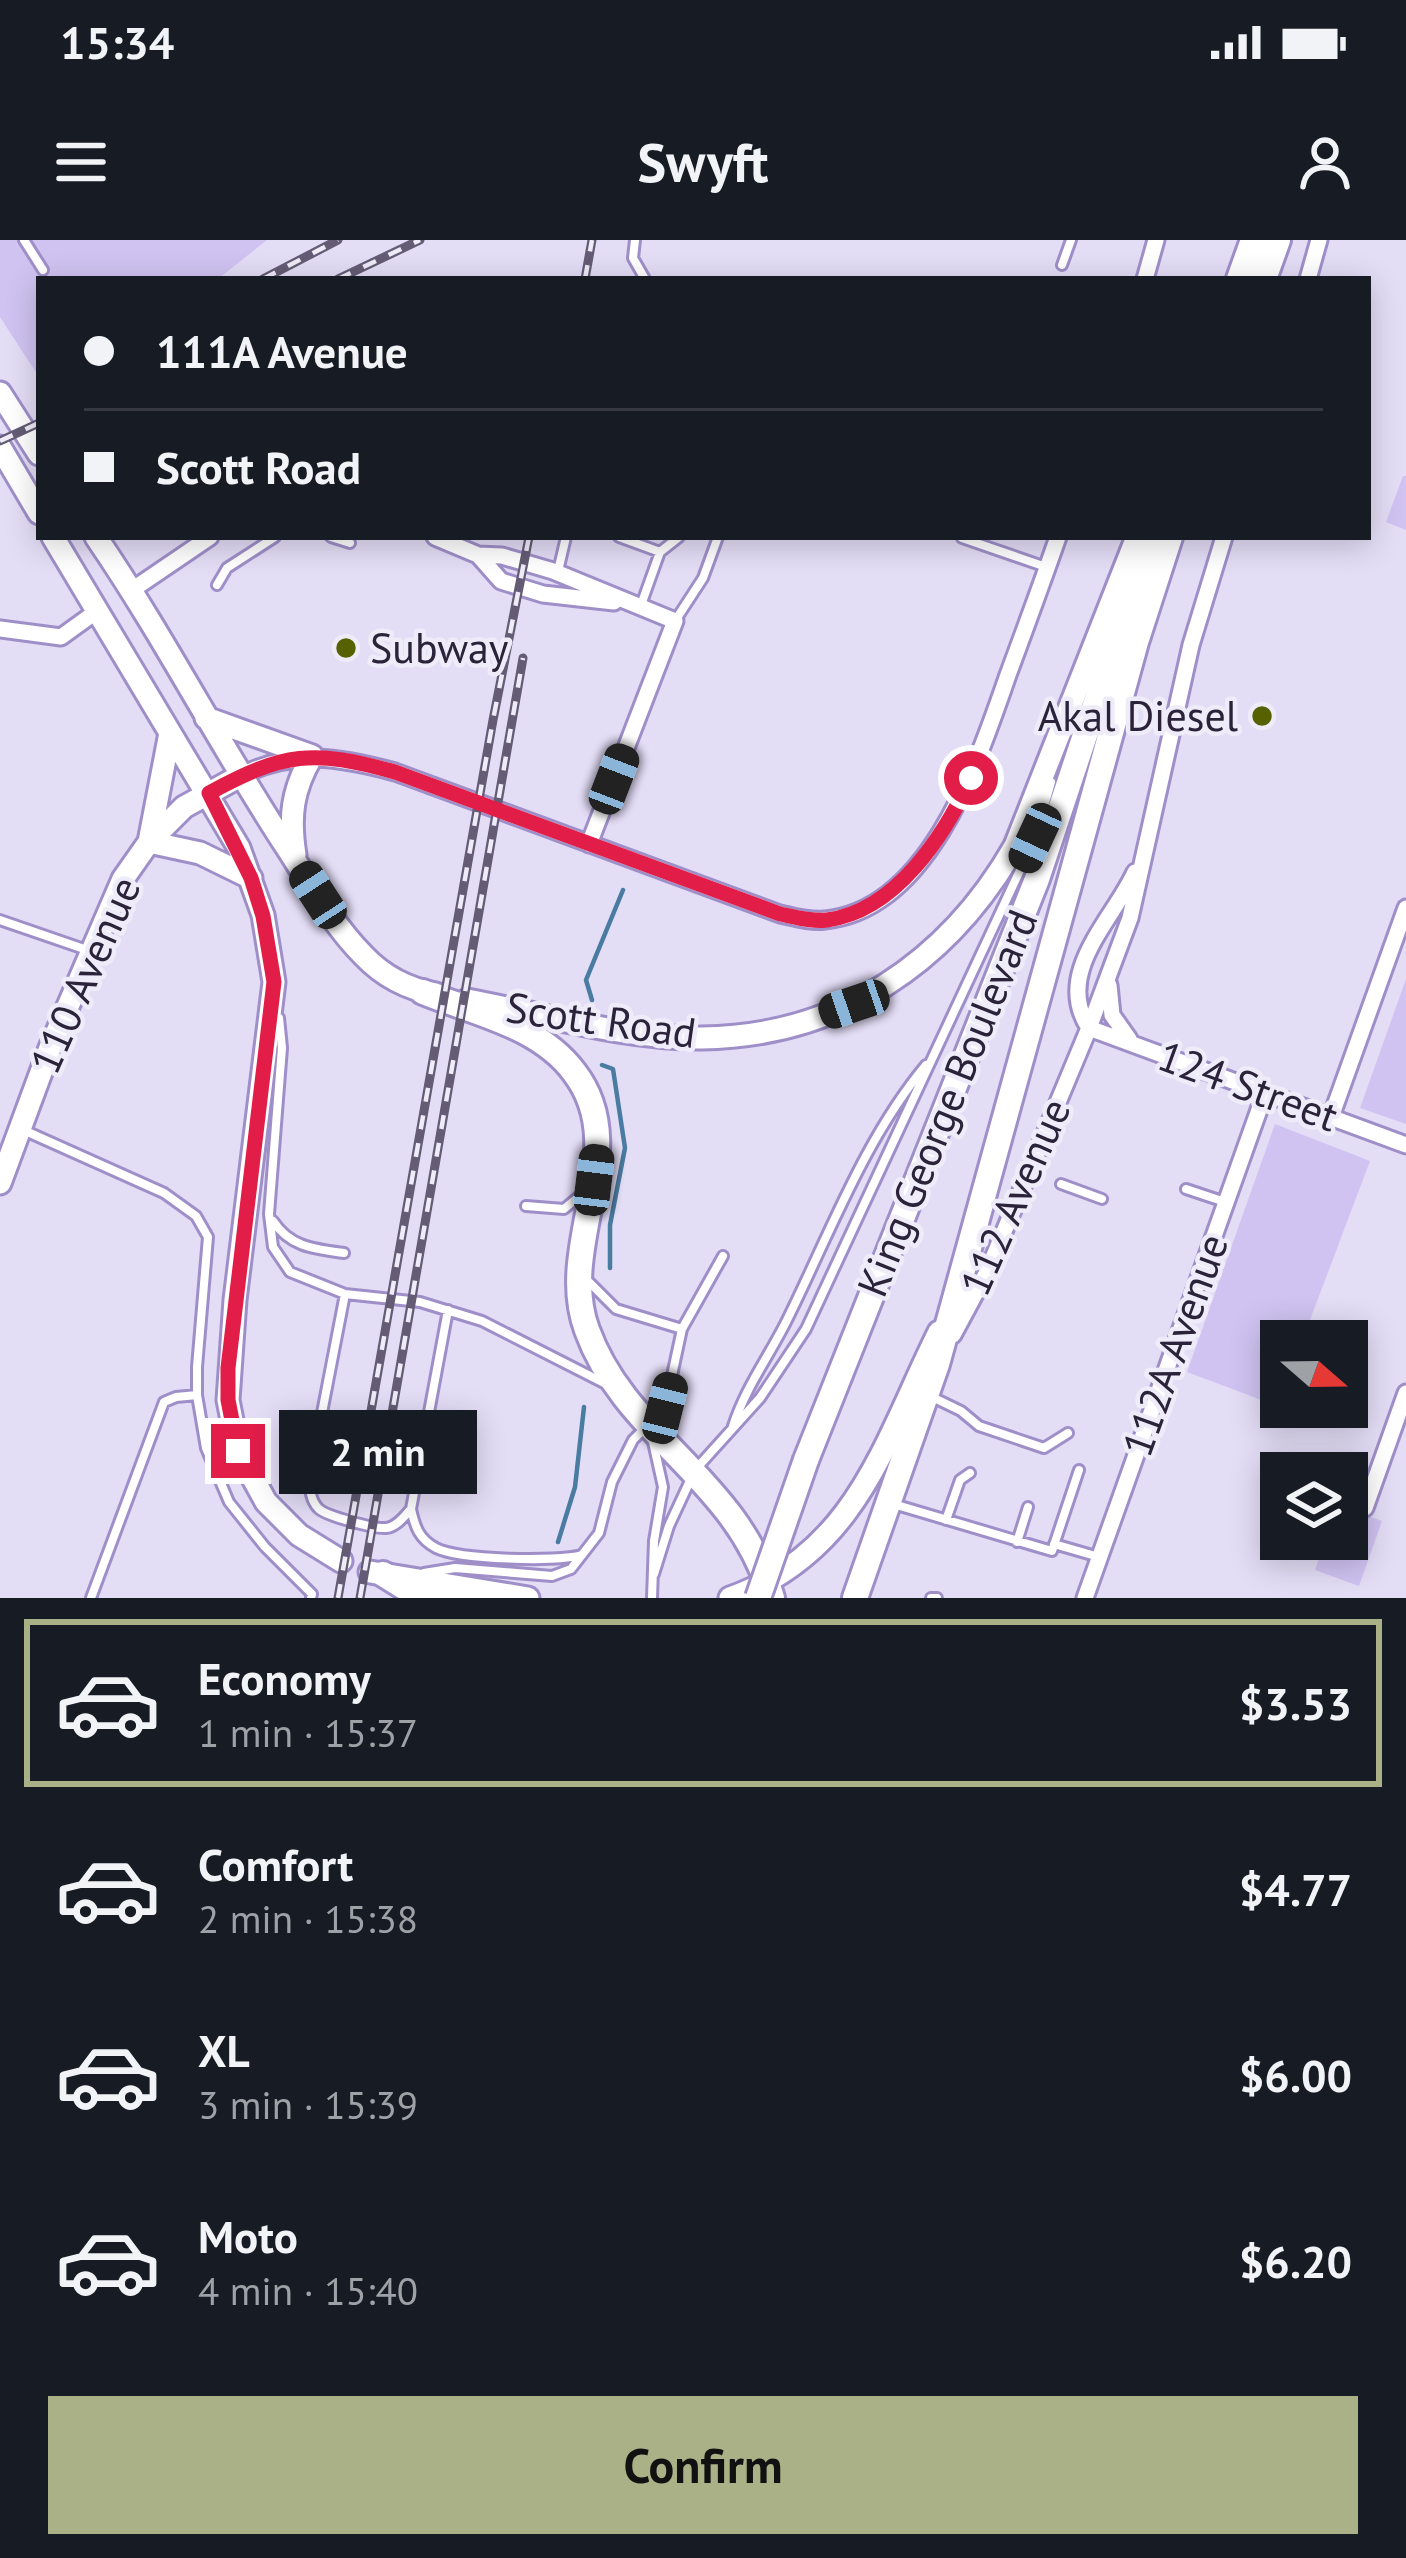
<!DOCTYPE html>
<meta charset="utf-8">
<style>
body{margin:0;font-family:"PT Sans",sans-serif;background:#20242c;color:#f1f3f6;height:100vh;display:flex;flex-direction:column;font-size:45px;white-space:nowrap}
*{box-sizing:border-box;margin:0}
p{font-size:39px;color:#9ea1a6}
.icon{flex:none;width:66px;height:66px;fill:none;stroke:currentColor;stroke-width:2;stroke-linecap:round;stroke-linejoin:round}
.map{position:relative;height:1358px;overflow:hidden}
.side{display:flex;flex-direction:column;background:#171b24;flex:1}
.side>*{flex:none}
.top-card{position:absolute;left:36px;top:36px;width:1335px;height:264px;border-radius:0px;box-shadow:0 6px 30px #0003;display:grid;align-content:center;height:264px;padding:0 48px;background:#171b24}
.needle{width:78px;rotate:110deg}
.controls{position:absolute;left:1260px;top:1080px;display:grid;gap:24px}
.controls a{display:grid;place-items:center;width:108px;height:108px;border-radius:0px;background:#171b24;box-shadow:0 6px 30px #0003;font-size:60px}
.end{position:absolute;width:54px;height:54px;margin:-27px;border:15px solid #e11d48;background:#fff;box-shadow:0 0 0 6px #fff}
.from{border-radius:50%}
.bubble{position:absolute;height:84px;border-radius:0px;background:#171b24;box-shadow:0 6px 30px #0003;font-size:39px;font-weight:700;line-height:84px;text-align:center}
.car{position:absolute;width:36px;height:72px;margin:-36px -18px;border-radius:15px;box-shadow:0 0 9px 3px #0007;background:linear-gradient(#222 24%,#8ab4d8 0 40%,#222 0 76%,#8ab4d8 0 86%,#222 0)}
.top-card b{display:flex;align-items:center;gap:42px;height:114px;font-size:45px}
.top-card b+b{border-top:3px solid #363941}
.top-card i{width:30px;height:30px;background:#f1f3f6}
ul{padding:21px 0 0;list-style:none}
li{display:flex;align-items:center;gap:36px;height:168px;margin:0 24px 18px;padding:0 24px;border:6px solid transparent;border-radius:0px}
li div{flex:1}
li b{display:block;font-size:45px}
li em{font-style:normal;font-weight:700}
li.on{border-color:#abb187}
li>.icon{width:108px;height:108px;stroke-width:1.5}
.cta{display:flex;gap:24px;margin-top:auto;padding:24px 48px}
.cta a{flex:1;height:138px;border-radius:0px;background:#abb187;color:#111;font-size:48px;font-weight:700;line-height:138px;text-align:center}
.status{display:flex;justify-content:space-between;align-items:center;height:84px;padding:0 60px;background:#171b24;direction:ltr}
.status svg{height:33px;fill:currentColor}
header{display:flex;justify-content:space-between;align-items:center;height:156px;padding:0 48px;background:#171b24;font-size:54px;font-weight:700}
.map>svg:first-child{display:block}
.green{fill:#d0c3f2}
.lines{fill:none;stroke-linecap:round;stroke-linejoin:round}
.stream{stroke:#4a7ba1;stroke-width:4.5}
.lane-casing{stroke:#9f8fc9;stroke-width:14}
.street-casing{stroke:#9f8fc9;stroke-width:21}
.secondary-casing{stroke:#9f8fc9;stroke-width:27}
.primary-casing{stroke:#9f8fc9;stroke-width:30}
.lane{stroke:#fff;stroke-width:8}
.street{stroke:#fff;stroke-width:15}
.secondary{stroke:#fff;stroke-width:21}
.primary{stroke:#fff;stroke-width:24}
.rail-casing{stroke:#635c74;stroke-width:9}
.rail{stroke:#efecf9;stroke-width:4.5;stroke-dasharray:14;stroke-linecap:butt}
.primary-bridge-casing{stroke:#9f8fc9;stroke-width:30;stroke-linecap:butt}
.primary-bridge{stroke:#fff;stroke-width:24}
.route{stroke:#e11d48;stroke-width:15}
.poi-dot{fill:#566100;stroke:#efecf9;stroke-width:4.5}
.labels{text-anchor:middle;stroke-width:9;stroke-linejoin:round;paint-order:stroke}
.poi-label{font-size:42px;fill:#2a233a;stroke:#efecf9;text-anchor:start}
.street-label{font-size:42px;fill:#2a233a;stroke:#efecf9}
</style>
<div class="status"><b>15:34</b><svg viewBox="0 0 49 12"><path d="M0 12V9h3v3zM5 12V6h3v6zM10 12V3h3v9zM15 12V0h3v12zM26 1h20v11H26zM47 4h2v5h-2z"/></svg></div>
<header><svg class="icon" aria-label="menu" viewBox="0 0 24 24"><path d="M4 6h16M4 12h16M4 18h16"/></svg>Swyft<svg class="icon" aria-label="person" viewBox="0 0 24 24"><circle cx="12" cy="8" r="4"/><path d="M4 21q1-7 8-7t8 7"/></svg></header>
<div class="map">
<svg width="1406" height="1358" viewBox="0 0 1406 1358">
<rect width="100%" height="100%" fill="#e3ddf6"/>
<!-- green -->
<path class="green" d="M0,0H267L218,39H39V137L0,77Z
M1403,236H1406V290L1386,282Z
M1406,739V884L1360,868Z
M1275,884L1370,921L1302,1101H1281V1156L1277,1166L1187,1132Z
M1347,1268L1382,1281L1359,1346L1315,1330L1326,1299H1347Z"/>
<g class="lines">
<!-- stream -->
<path class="stream" d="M592,760L586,740L623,650
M602,825L613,829L625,908L610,985V1028
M558,1302L575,1247L584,1167"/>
<!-- lane casing -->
<g class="lane-casing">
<path id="lane" d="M24,0L43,30
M635,0L633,18L645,39
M1062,25L1071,0
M331,297L350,303
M619,297L660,312
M962,298L1046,327
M558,331L566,297
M217,345L227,328L275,297
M641,365L660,312L679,297
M675,381L703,338L718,297
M0,680L90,711
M279,778L282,808L269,974L273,1007L290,1032L345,1054L420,1062L482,1081L604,1143
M21,889L164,953L196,976L208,997L197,1127V1155L206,1208L229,1262L265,1307L312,1354L311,1358
M1061,944L1102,959
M1186,949L1225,962
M526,966L564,969L583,953
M273,981C290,1007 314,1009 344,1013
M588,1041L616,1069L682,1089
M345,1054L309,1240C310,1250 311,1261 318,1268C325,1276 375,1289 386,1288C396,1287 404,1277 410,1270
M448,1070L411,1269C415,1287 419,1299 436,1308C460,1320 557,1322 582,1315
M928,1155L961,1171L979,1186L1044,1208L1068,1193
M733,1186C746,1146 770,1115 788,1078C830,993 865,898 926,825
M890,1263L1052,1311L1079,1230
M946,1280L960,1240L970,1233
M1017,1302L1028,1267
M1054,1304L1099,1317
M424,1333L455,1328L552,1336L571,1329L599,1293L612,1242L633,1200L665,1168L682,1089L723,1016
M654,1334L669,1286L695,1230L760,1158L806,1089L1035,598L1051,542
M91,1358L164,1162L176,1157L197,1155
M652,1358L654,1301L663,1247L653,1202
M931,1358H937"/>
</g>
<!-- street casing -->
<g class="street-casing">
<path id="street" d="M1145,39L1156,0
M1308,39L1319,0
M435,297L478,315L502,316L553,331L675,381L589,604
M478,315L501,341L543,354L614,362
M132,350L210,297
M0,389L61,397L97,371
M240,536C293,509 340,517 395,532L780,674C794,677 810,682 825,680C931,670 979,517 1008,435C1025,389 1042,343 1058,297
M1109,745L1112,775L1129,799
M1089,788L1406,905
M1089,788C1053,733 1113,680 1135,632
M1331,877L1406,668
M953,1095L988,1030L1089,788L1130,678L1191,405L1224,297
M1365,1268L1406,1153
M1085,1358L1265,853"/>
</g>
<!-- secondary casing -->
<g class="secondary-casing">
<path id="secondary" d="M0,153L39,214
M0,207L39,273
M53,297L239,608L263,675L274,742L235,1060L228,1160L238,1211L266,1262L299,1295L341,1321
M96,297C165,398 221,508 289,611C312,647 334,686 364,716C384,737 408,749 436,754
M206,478L312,516C292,550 289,577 295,615
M149,602L170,493
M149,602L200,613L251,638
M467,760C544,774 623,799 702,798C840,796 948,723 1015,606L1137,297
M0,943L50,808L123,639L149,602L184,567L240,536
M370,1332L528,1358
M730,1358C857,1313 885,1200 939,1092"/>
</g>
<!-- primary casing -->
<g class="primary-casing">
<path id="primary" d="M1239,39L1253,0
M1264,39L1278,0
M423,752C474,773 539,785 574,832C634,909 555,1005 587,1090C626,1198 738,1238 772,1358
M806,1220L1037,639L1151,297
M383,1334L404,1347L454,1358
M855,1358L937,1124L1136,402L1170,297"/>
</g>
<!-- lane -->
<use href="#lane" class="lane"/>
<!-- street -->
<use href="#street" class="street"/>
<!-- secondary -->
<use href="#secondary" class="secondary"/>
<!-- primary -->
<use href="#primary" class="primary"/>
<!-- rail casing -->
<g class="rail-casing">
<path id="rail" d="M263,39L338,0
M338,39L420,0
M585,39L592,0
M0,201L39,183
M338,1358L493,480L529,297
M360,1358L523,418"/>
</g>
<!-- rail -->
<use href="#rail" class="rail"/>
<!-- primary-bridge casing -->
<g class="primary-bridge-casing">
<path id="primary-bridge" d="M758,1358L806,1220"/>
</g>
<!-- primary-bridge -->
<use href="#primary-bridge" class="primary-bridge"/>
</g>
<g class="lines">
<!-- route -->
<path class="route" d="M238,1211L228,1160V1128L274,742L263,676L251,638L209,553C284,512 313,509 395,532L780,674C795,677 812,682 827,680C896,671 944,596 971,538"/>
</g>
<!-- markers -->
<g class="poi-dot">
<circle cx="346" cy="408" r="12"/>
<circle cx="1262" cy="476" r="12"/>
</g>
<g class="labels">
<!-- poi labels -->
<g class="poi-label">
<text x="370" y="423">Subway</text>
<text x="1238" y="491" text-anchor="end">Akal Diesel</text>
</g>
<!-- street labels -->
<g class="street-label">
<text transform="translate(85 735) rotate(-66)" y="15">110 Avenue</text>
<text transform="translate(601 780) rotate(8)" y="15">Scott Road</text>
<text transform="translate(1248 846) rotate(20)" y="15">124 Street</text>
<text transform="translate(947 863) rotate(-68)" y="15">King George Boulevard</text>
<text transform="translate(1015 957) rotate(-66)" y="15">112 Avenue</text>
<text transform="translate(1175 1105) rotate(-70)" y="15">112A Avenue</text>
</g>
</g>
</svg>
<div class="controls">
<a><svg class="needle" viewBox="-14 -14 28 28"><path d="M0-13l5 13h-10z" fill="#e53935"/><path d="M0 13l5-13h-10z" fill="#9ea1a6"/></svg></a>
<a><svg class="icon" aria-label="layers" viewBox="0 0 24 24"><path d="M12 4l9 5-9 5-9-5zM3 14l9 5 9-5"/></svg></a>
</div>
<i class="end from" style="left:971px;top:538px"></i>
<i class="end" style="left:238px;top:1211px"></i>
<div class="bubble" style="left:279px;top:1170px;width:198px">2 min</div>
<i class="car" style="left:614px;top:539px;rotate:21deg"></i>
<i class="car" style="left:1035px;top:598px;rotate:205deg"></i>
<i class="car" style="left:318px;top:655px;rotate:327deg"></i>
<i class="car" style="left:854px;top:764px;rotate:251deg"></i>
<i class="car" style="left:594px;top:940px;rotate:7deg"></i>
<i class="car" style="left:665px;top:1168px;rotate:14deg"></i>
<div class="top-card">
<b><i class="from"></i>111A Avenue</b>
<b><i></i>Scott Road</b>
</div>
</div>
<section class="side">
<ul>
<li class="on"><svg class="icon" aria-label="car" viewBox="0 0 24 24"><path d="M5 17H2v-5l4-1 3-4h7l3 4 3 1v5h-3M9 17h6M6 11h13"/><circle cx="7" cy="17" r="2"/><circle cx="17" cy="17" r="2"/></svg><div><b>Economy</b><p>1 min · 15:37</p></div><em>$3.53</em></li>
<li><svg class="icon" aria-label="car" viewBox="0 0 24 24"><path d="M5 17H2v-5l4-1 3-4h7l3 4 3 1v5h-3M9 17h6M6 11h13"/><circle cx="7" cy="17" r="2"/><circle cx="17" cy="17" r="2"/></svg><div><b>Comfort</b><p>2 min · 15:38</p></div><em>$4.77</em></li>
<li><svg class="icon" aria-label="car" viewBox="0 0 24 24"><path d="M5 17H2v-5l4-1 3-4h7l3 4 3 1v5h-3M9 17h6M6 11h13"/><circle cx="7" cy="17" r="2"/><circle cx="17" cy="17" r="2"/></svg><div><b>XL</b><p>3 min · 15:39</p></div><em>$6.00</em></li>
<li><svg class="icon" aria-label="car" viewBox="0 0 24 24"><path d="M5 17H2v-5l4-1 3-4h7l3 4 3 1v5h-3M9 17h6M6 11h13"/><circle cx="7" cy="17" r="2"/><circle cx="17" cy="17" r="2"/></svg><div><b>Moto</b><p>4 min · 15:40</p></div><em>$6.20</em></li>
</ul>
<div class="cta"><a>Confirm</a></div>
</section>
